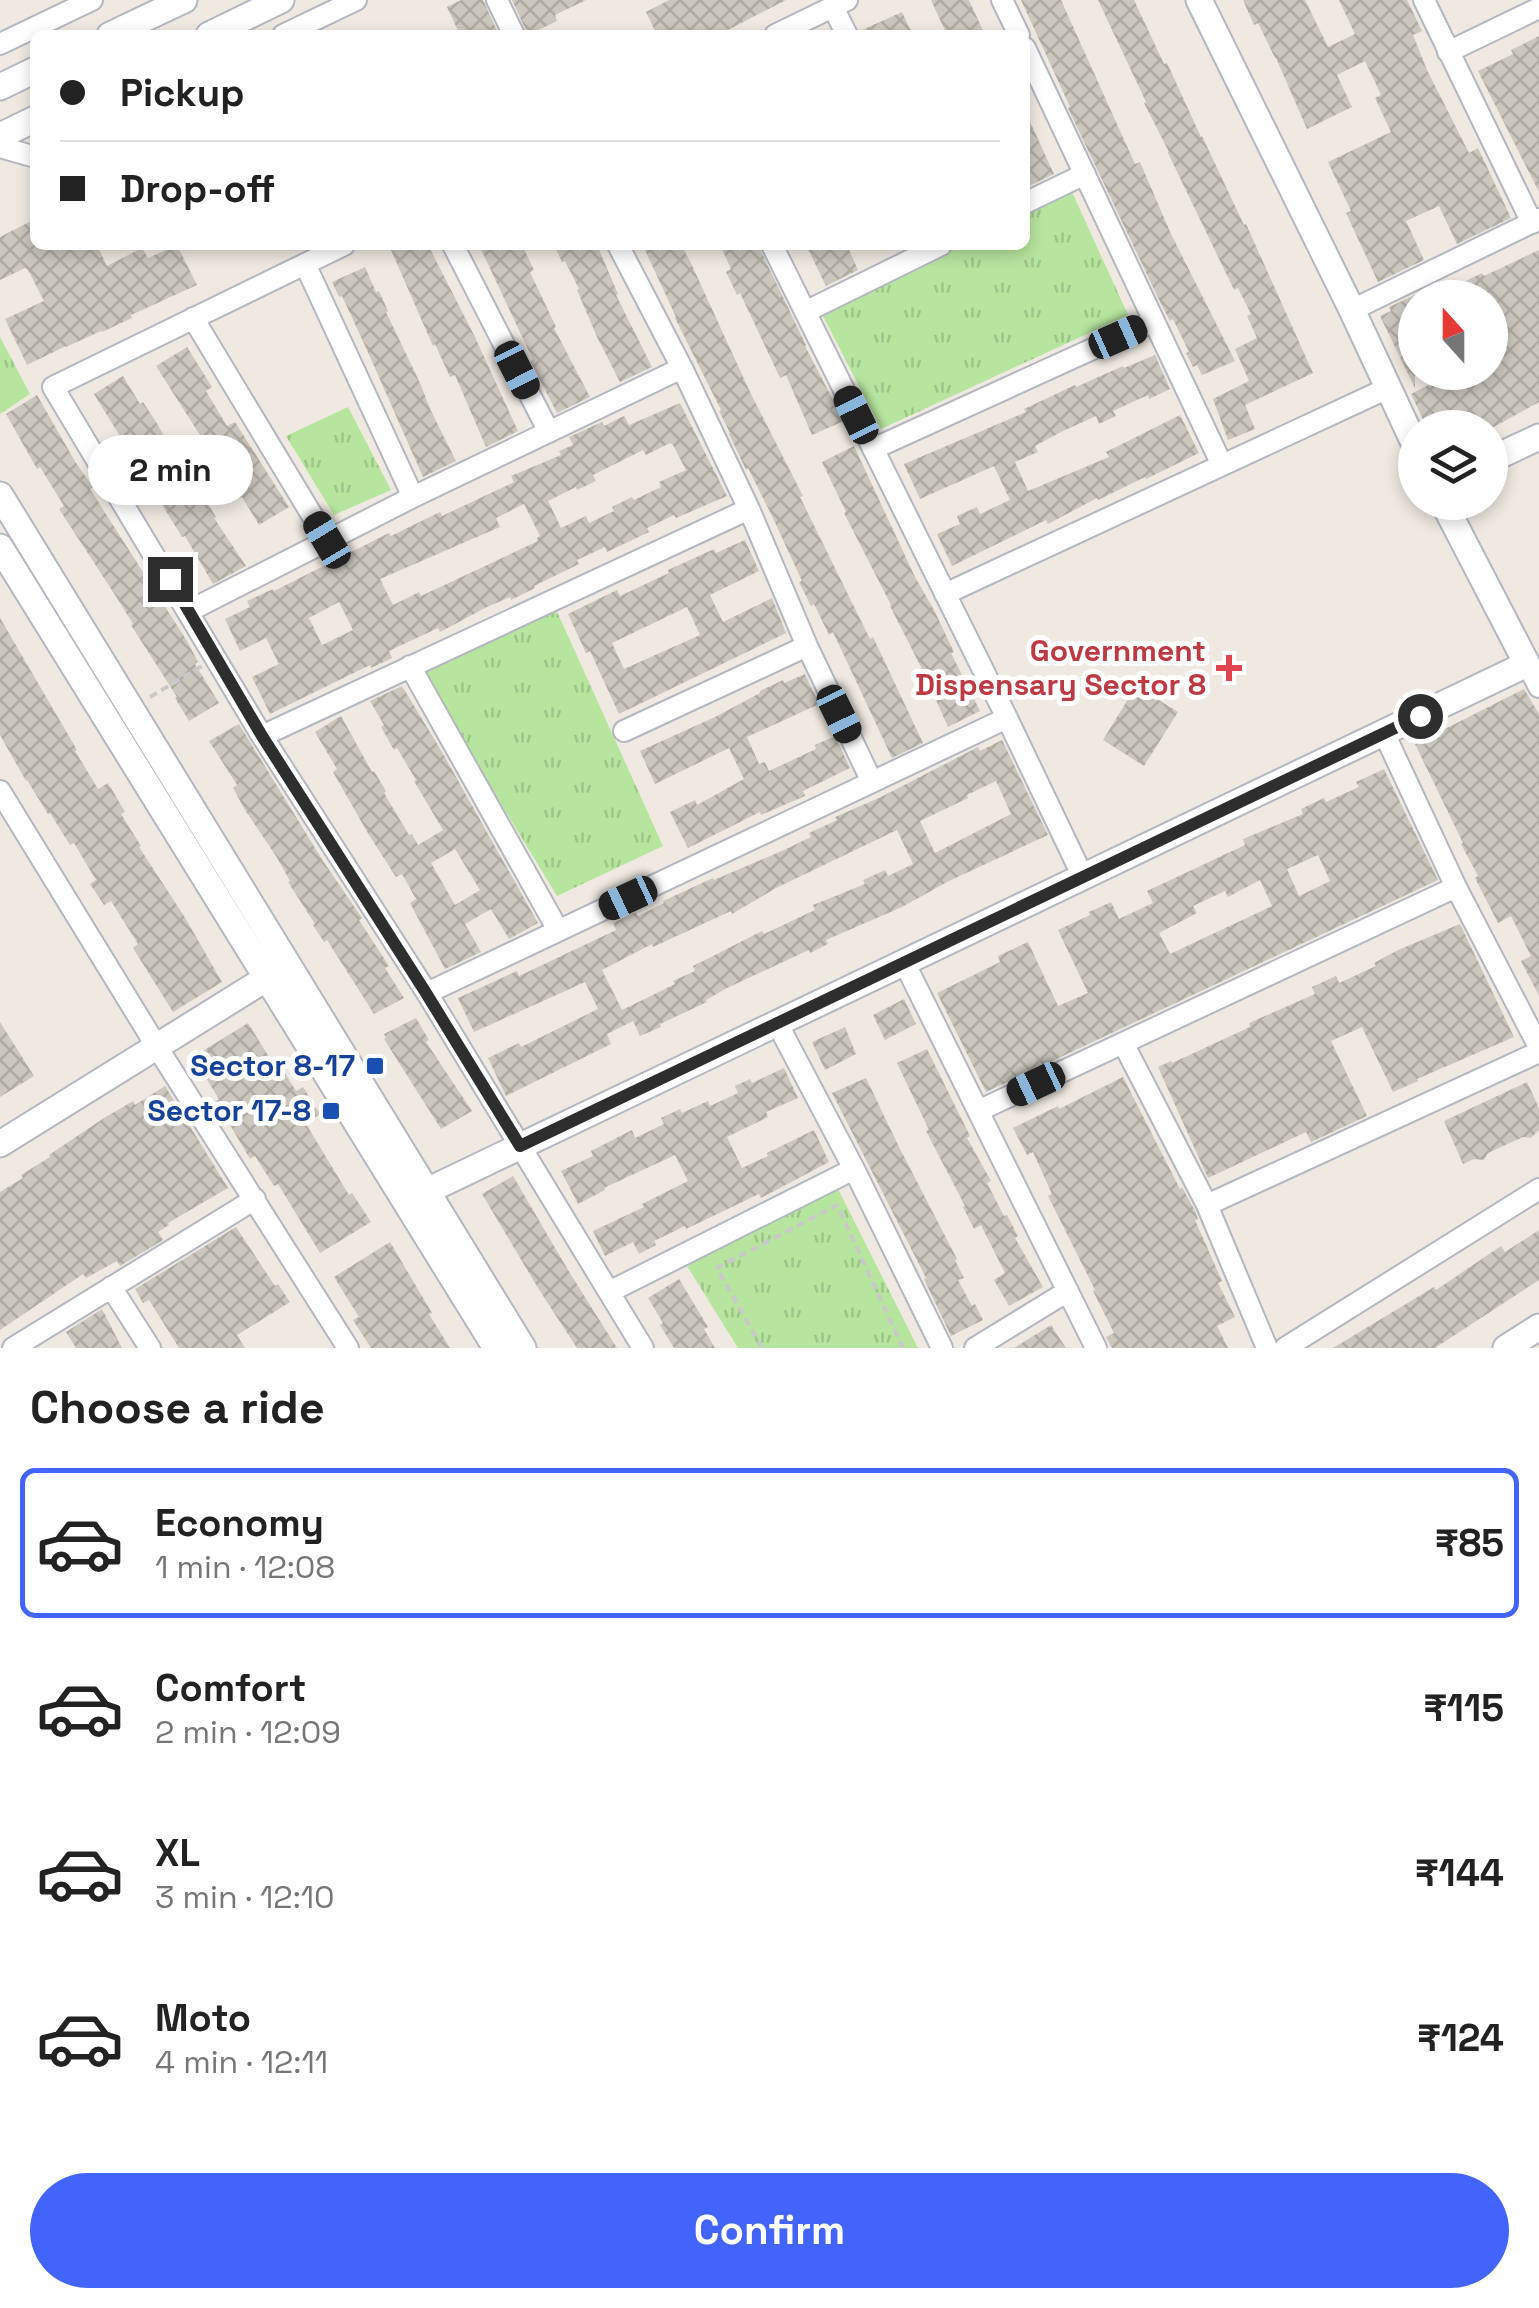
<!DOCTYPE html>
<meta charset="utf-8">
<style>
body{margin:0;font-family:"Space Grotesk",sans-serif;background:#f6f6f6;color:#222;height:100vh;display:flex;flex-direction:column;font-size:38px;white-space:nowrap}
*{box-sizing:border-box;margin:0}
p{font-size:32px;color:#767676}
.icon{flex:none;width:55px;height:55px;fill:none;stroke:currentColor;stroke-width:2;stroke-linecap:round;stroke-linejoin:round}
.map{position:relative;height:1348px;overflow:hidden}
.drawer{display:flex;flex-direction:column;background:#fff;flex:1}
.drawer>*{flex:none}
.top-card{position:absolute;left:30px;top:30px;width:1000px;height:220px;border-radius:15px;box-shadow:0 5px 15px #0003;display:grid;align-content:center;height:220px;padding:0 30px;background:#fff}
.needle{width:65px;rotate:339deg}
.controls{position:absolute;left:1398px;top:280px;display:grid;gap:20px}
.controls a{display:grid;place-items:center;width:110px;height:110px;border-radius:50%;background:#fff;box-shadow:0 5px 15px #0003;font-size:50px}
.end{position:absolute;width:45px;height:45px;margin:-22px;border:12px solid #2e2e2e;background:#fff;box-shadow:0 0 0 5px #fff}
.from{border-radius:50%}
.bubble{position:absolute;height:70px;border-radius:35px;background:#fff;box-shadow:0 5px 15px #0003;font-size:32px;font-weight:800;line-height:70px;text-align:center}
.car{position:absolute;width:30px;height:60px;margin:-30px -15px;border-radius:12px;box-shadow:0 0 8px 2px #0007;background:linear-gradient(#222 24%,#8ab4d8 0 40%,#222 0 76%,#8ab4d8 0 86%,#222 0)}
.top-card b{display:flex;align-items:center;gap:35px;height:95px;font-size:38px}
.top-card b+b{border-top:2px solid #e0e0e0}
.top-card i{width:25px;height:25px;background:#222}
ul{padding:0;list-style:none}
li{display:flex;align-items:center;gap:30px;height:150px;margin:0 20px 15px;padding:0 10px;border:5px solid transparent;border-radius:15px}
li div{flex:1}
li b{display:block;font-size:38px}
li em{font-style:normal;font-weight:800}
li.current{border-color:#4264fb}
li>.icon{width:90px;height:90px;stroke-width:1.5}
h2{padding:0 30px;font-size:45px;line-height:120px}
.action{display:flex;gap:20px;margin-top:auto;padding:20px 30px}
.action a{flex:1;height:115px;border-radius:60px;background:#4264fb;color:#fff;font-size:40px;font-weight:800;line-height:115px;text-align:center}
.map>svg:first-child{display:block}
.park{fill:url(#park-tufts)}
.building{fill:url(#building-cross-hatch);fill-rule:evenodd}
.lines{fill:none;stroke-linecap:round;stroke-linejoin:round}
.minor-casing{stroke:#b4b7c1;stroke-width:24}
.tertiary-casing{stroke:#b4b7c1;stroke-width:29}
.path{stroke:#c9c9c9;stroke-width:4;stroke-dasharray:8 5;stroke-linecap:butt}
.minor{stroke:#fff;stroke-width:20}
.tertiary{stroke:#fff;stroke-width:25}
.route{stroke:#2e2e2e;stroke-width:12}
.health-dot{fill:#e0444e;stroke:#fff;stroke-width:4}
.transit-dot{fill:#1a4fb4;stroke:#fff;stroke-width:4}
.labels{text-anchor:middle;stroke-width:10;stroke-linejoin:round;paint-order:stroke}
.health-label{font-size:30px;font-weight:bold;fill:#be3a42;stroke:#fff;text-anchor:end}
.transit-label{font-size:30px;font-weight:bold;fill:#164399;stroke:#fff;text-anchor:end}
</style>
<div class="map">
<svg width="1539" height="1348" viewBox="0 0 1539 1348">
<defs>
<pattern id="park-tufts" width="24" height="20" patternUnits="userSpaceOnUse" patternTransform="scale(2.5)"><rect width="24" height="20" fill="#b6e59e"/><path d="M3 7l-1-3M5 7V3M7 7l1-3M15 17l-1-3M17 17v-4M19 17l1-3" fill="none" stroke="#9dc588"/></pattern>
<pattern id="building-cross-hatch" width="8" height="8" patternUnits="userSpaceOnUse" patternTransform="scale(2.5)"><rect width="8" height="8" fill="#cbc7bf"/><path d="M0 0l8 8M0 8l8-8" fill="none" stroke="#afaba4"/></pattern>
</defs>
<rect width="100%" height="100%" fill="#efe9e1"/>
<!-- park -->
<path class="park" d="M1072,192L1128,315L881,429L821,312L961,245H1025V215Z
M0,337L30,394L0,414Z
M348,407L391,490L334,515L286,436Z
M554,605L663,846L557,896L420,670Z
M836,1185L918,1348H738L684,1261Z"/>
<!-- building -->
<path class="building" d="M461,0H483L499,35H460L447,7Z
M512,0H586L555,15L557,21L528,35Z
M669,0H786L718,35H657L646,12Z
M931,0H969L985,35H947Z
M1021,0H1061L1135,164L1140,162L1171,234L1235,361L1202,375L1197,365L1193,367L1186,353L1189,352L1173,319L1170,321L1161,304L1068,108L1070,107Z
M1098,0H1134L1164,64L1167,63L1178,87L1201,137L1202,136L1244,225L1246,224L1313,373L1245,405L1255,429L1228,440L1213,399L1249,381L1235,349L1257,338L1247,316L1251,314L1238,288L1234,290L1168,153L1169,152L1144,103L1146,102Z
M1243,0H1305L1328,47L1355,34L1339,0H1407L1422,31L1413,35L1427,70L1469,153L1478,148L1511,218L1457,244L1439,206L1406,221L1424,260L1378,282L1346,213L1351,211L1328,162L1391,132L1375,98L1381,95L1365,61L1337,75L1352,107L1307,129L1276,58H1275L1258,23L1254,25Z
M902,12L913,35H861L860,31Z
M1539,36V192L1478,71L1513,54L1511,50Z
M1025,111L1054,174L1025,188Z
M35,219V245H97L107,266L142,248L148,258L177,245L197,285L131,315L132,318L102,332L101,331L66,347V346L27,365L5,319L44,301L28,270L25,268L0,280V237Z
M403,245H428L474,335L518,431L486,447L455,375L450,377L435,344L433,346L391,250Z
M479,245H522L534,270L530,272L556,327L554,328L590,397L557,413L530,361L533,360Z
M554,245H597L618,294L616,295L652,367L620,382L597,337L577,290L579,289L565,261L562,262Z
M656,245H681L690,261L750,392L803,496L800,497L870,639L873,637L923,743L892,758L833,632L829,635L814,604L811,606L799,582L802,581L772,516L748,468L746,470L729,434L730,433L719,411L721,410L675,318L676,317L645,250Z
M720,245H758L806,345L805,346L844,421L812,435L786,375L780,378L740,293L737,295L726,272L731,269Z
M806,245H847L858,270L826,286Z
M1539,250V402L1492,428H1427L1411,394L1448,375L1452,382L1470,372H1490V298H1431L1482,273L1484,276Z
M365,267L376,292L379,291L388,311L386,312L420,383L431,411L456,461L423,477L367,350L342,296L339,297L332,282Z
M1415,295V388L1380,316L1391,311L1389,307Z
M187,347L212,387L206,391L227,426L235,422L289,507L259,525L242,497L240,498L156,366Z
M1155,355L1170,389L1149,399L1148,395L1113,411L1116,416L1099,424L1096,416L1063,431L1035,446L1038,452L1015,462L1028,491L1109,457L1106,452L1180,415L1199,453L1146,479L1145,477L1098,500L1097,498L1048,524L1046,520L952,566L937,534L960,524L957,516L977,507L980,514L1010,500L994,466L920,499L904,464L1026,412L1024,409L1075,385L1076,387L1123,366L1124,368Z
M123,376L140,404L143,402L158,425L200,502L205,499L216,517L214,518L246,566L213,584L185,536L182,537L94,394Z
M37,395L76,463L93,487L90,489L187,641L198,662L195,664L219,703L189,721L175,698L177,697L131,625L133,624L117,598L59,509L64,506L40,467L37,469L6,414Z
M680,403L727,496L676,518L674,515L647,528L649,532L607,552L605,547L577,560L579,564L534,586L535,588L511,600L510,597L487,607L440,632L438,628L389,651L392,658L371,668L370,665L270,714L252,677L279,664L266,638L240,651L225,619L250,607L247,601L273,589L274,591L389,533L391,536L440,512L442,516L514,482L511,476L561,455L559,451L573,445L569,437L602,422L604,426L624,416L629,425ZM670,443L673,445L686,470L659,482L661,487L634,500L632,497L612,507L614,511L589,523L586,516L561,528L548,501L576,487L577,490L596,481L593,475L643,450L646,455ZM524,504L540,536L537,538L538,541L421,596L419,592L393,605L380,579L500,527L496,518ZM339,602L353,630L322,645L309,618Z
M854,446L915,577L934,610L954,652L951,653L980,711L948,727L923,671L890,606L891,605L844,513L846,512L822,462Z
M745,540L759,571L710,595L723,622L772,598L786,633L619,714L590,651L586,653L568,614L617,590L620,596L669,573L668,570L714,549L716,553ZM687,607L700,635L624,669L612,643Z
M0,618L77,750L75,751L98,789L108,783L125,812L121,814L141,846L139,847L184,916L222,982L173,1012L133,948L138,944L111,901L104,905L90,884L96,880L74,843L70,845L50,813L48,814L27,780L26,781L0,735Z
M805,674L819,704L747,737L759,764L765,762L769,771L816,749L815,745L835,736L850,768L803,791L805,796L761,815L760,812L688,848L670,812L695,800L697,805L744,779L729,748L655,784L640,751L715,717L760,693V691L783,680L784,683Z
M402,686L442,752L538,923L509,939L491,909L465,924L481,952L445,969L410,903L416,899L402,874L396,877L369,835L333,772L337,769L315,732L341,716L372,772L374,771L386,791L384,793L409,835L412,834L418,845L443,830L414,781L416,780L397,748L394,750L381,727L384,725L370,701ZM455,849L480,890L455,905L431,863Z
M1136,686L1178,712L1144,766L1103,740Z
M1524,689L1539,714V996L1521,961L1531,956L1511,916L1498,923L1475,878L1478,876L1461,844L1463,843L1415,744Z
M239,724L323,861L362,918L359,920L389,966L385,968L404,998L374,1014L327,940L324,942L313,925L315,924L288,882L290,881L276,856L245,810L233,788L237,785L209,741Z
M1002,740L1048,835L949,881L902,907L826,940L828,944L810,953L809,950L727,988L706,1000L707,1002L660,1024L661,1027L640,1036L633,1021L607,1034L611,1044L506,1096L488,1058L519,1043L521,1047L598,1009L585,982L474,1032L458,998L517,971L519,976L616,930L613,923L636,912L638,916L664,903L663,901L713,878L714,880L784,850L811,837L809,833L837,820L835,817L881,797L978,747L980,751ZM996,781L1011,814L935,853L920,821L968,798L967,795ZM897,830L913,864L888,876L885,870L863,880L865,884L813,905L815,910L764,934L762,931L715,955L693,966L695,971L673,981L675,984L622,1010L602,970L652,944L653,947L731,911L732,914L776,888Z
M1384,769L1438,880L986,1092L937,993L1000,962L998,956L1028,942L1058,1006L1088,993L1058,930L1090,915L1089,912L1111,902L1119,919L1153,903L1147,891L1245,845L1243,839L1303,814L1301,809L1324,798L1326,802L1359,787L1356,782ZM1318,855L1330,881L1299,896L1287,869ZM1260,880L1272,906L1170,954L1159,933L1197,913L1193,906L1225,891L1228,897Z
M1460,924L1514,1037L1417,1079L1418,1081L1393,1092L1362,1027L1331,1041L1367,1116L1311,1142L1306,1132L1208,1178L1158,1067L1171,1061L1172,1063L1250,1027L1249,1023L1315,994L1312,987L1336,976L1339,983L1376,966L1374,963L1398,950Z
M904,999L916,1024L885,1040L873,1015Z
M416,1018L429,1040L426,1042L472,1111L441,1129L384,1039L386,1038L384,1034Z
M0,1022L34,1076L0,1097Z
M248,1023L274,1065L278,1062L296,1091L303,1087L320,1114L306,1124L349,1195L352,1193L371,1222L320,1253L278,1184L274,1186L255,1156L250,1159L216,1101L219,1099L193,1057Z
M845,1027L856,1054L825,1070L812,1042Z
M927,1049L970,1136L967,1138L991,1181L987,1183L1004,1216L1007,1215L1018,1236L1015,1238L1043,1287L1009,1306L994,1280L1005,1273L981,1225L974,1229L963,1207L965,1206L926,1131L929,1130L897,1063Z
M784,1068L798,1098L766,1112L768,1117L727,1137L742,1168L768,1156L767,1153L814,1130L829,1162L761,1198L759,1194L686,1229L685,1226L654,1241L656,1245L639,1254L633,1242L605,1256L593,1231L644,1207L642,1204L688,1181L675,1155L604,1188L605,1190L578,1204L561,1171L593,1156L591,1151L632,1130L635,1138L664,1124L661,1118L680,1109L682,1113L708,1101L710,1106L738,1093L735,1086L750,1079L752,1083Z
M1123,1077L1180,1189L1182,1187L1195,1211L1198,1219L1195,1220L1222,1281L1218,1283L1235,1317L1217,1326L1228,1348H1112L1106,1337L1114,1333L1093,1291L1095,1290L1048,1196L1052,1194L1033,1152L1027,1155L1013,1128L1058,1106L1059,1109Z
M866,1078L899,1147L957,1259L955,1260L964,1278L958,1280L972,1306L975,1304L983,1320L951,1336L924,1279L926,1278L832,1093Z
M1527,1082L1539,1108V1130L1531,1138L1523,1137L1488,1153L1484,1160L1474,1159L1463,1164L1444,1121Z
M165,1086L228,1188L168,1223L169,1225L158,1232L163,1240L120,1266L117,1261L86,1278L83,1274L0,1330V1192L23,1178L21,1175L50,1157L49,1155L104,1118L133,1101L135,1105Z
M513,1176L568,1270L617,1348H577L538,1288L482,1194Z
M236,1227L275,1286L278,1284L290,1302L237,1335L245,1348H179L149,1300L143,1303L135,1289Z
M1539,1230V1280L1435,1348H1333L1434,1287L1436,1290L1501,1246L1505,1252Z
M390,1242L432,1313L429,1314L450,1348H371L353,1320L359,1317L334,1277Z
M679,1279L708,1327L704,1329L715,1348H674L660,1325L663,1323L648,1298Z
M102,1309L122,1348H76L66,1332Z
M1051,1325L1066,1348H1014Z"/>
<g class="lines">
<!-- minor casing -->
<g class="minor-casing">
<path id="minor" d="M497,0L514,35
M1002,0L1019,35
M1424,0L1532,223
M833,7L847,35
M283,35L356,0
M775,35L847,0
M0,44L92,0
M1025,48L1222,465
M1448,52L1539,8
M0,147L32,156L35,154
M1025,203L1085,174
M344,245L53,387L262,736L427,993L643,1348
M453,245L549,432
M618,245L682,368L749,509L807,646L872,782
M772,245L1007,718L1083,877
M305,264L413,497
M1352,310L1539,219
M805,312L941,245
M193,318L327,540
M873,449L1154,321
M945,594L1388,388
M189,611L413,497L682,368
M1527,664L1539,687
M410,666L558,930
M624,731L807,646
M1384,733L1456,887L1539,1047
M262,736L749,509
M0,791L157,1047L348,1348
M904,962L1096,1348
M427,993L1007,718
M777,1023L854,1169L942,1348
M1123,1043L1207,1205L1267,1348
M978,1111L1456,887
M1207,1205L1539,1052
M111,1287L150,1348
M609,1292L854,1169
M13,1348L255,1199
M975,1348L1068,1291
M1285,1348L1539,1189"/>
</g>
<!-- tertiary casing -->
<g class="tertiary-casing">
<path id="tertiary" d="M1199,0L1352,310L1415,445
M110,35L184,0
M209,35L281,0
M0,87L35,70
M0,136L35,119
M1490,460L1539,437
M0,495L523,1348
M0,547L496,1348
M0,1144L267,978
M427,1191L1527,664L1443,502
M1506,1348L1539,1327"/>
</g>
<!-- path -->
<path class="path" d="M150,697L202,666
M762,1348L717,1268L837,1205L903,1348"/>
<!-- minor -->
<use href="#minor" class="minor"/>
<!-- tertiary -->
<use href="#tertiary" class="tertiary"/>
</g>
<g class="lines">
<!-- route -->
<path class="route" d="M170,579L262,736L426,993L520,1146L1420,716"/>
</g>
<!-- markers -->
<path class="health-dot" d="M1224 653h10v10h10v10h-10v10h-10v-10h-10v-10h10z"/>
<g class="transit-dot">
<rect x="365" y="1056" width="20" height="20" rx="5"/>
<rect x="321" y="1101" width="20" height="20" rx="5"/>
</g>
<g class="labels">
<!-- health labels -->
<g class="health-label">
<text x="1206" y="661">Government<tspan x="1206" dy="34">Dispensary Sector 8</tspan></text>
</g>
<!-- transit labels -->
<g class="transit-label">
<text x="355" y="1076">Sector 8-17</text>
<text x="311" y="1121">Sector 17-8</text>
</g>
</g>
</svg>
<div class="controls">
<a><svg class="needle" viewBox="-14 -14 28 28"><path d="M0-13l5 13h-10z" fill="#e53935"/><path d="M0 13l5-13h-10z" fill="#767676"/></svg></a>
<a><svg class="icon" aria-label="layers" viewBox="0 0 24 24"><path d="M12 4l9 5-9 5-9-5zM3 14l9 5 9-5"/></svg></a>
</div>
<i class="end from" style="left:1420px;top:716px"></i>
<i class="end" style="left:170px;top:579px"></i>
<div class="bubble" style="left:88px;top:435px;width:165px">2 min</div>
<i class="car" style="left:1118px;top:337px;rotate:66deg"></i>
<i class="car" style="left:517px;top:370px;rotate:153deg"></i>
<i class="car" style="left:856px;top:415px;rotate:334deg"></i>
<i class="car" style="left:327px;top:540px;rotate:329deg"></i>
<i class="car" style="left:839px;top:714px;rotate:154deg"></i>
<i class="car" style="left:628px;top:898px;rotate:245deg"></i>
<i class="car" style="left:1036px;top:1084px;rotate:245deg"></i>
<div class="top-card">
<b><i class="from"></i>Pickup</b>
<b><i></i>Drop-off</b>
</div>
</div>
<section class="drawer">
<h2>Choose a ride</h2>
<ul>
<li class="current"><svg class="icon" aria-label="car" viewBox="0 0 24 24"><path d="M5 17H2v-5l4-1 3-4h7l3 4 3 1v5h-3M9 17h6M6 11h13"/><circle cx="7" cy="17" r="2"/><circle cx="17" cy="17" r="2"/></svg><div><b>Economy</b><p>1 min · 12:08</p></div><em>₹85</em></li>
<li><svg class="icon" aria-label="car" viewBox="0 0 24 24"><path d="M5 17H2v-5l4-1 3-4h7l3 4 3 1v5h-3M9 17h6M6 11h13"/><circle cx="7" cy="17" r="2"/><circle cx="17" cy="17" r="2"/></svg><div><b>Comfort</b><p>2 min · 12:09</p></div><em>₹115</em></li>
<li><svg class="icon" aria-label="car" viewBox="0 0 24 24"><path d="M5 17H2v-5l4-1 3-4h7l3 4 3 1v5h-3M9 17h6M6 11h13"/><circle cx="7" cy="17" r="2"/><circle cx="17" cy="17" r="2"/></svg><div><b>XL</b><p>3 min · 12:10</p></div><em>₹144</em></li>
<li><svg class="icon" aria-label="car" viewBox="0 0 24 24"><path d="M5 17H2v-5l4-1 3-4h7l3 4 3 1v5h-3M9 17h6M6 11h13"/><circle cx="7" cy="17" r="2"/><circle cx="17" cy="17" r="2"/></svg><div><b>Moto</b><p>4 min · 12:11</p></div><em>₹124</em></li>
</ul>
<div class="action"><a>Confirm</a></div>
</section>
